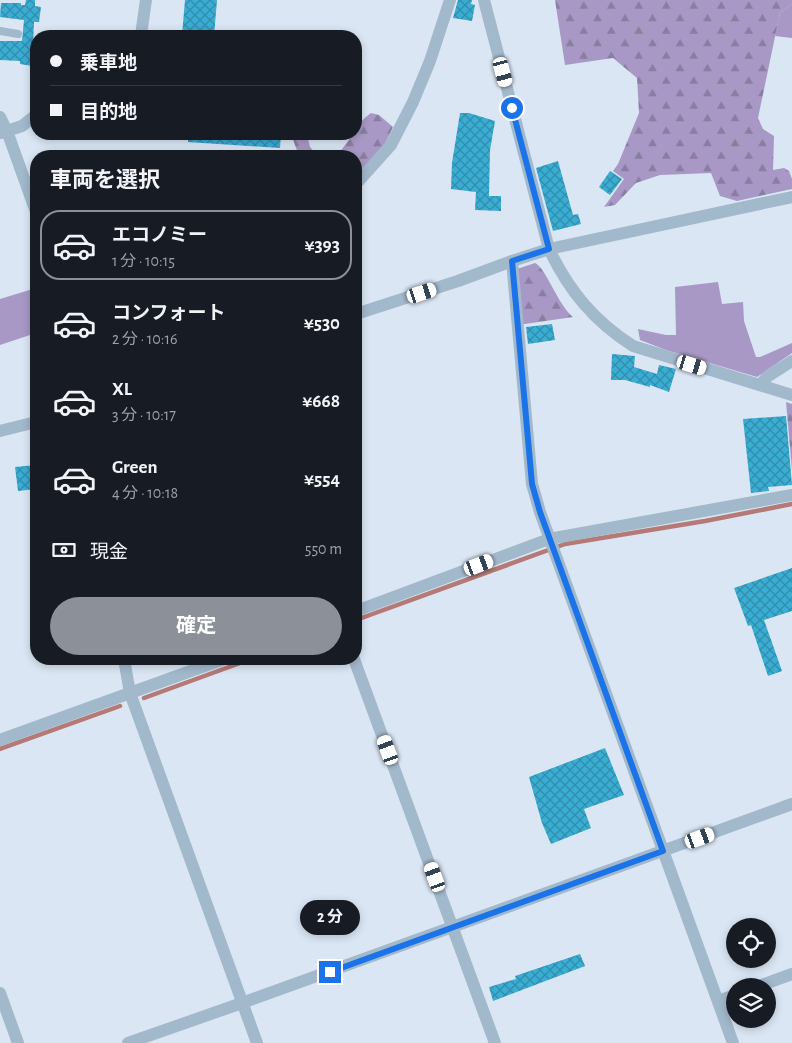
<!DOCTYPE html>
<html lang="ja">
<meta charset="utf-8">
<style>
body{margin:0;font-family:"Alegreya Sans","Noto Sans JP",sans-serif;background:#242831;color:#f1f3f6;height:100vh;display:flex;flex-direction:column;font-size:19px;white-space:nowrap}
*{box-sizing:border-box;margin:0}
p{font-size:16px;color:#9ea1a6}
.icon{flex:none;width:28px;height:28px;fill:none;stroke:currentColor;stroke-width:2;stroke-linecap:round;stroke-linejoin:round}
.map{position:relative;flex:1;overflow:hidden}
.sheet{position:absolute;left:30px;top:150px;width:332px;height:515px;display:flex;flex-direction:column;background:#171b24;border-radius:20px;box-shadow:0 2px 8px #0003}
.sheet>*{flex:none}
.guide{position:absolute;left:30px;top:30px;width:332px;height:110px;border-radius:20px;box-shadow:0 2px 8px #0003;display:grid;align-content:center;height:110px;padding:0 20px;background:#171b24}
.fabs{position:absolute;left:726px;top:918px;display:grid;gap:10px}
.fabs a{display:grid;place-items:center;width:50px;height:50px;border-radius:50%;background:#171b24;box-shadow:0 2px 8px #0003;font-size:25px}
.end{position:absolute;width:22px;height:22px;margin:-11px;border:6px solid #1a73e8;background:#fff;box-shadow:0 0 0 2px #fff}
.from{border-radius:50%}
.bubble{position:absolute;height:35px;border-radius:18px;background:#171b24;box-shadow:0 2px 8px #0003;font-size:16px;font-weight:700;line-height:35px;text-align:center}
.car{position:absolute;width:15px;height:30px;margin:-15px -8px;border-radius:6px;box-shadow:0 0 4px 1px #0007;background:linear-gradient(#fff 24%,#345 0 40%,#fff 0 76%,#345 0 86%,#fff 0)}
.guide b{display:flex;align-items:center;gap:18px;height:48px;font-size:19px}
.guide b+b{border-top:1px solid #363941}
.guide i{width:12px;height:12px;background:#f1f3f6}
ul{padding:0;list-style:none}
li{display:flex;align-items:center;gap:15px;height:70px;margin:0 10px 8px;padding:0 10px;border:2px solid transparent;border-radius:20px}
li div{flex:1}
li b{display:block;font-size:19px}
li em{font-style:normal;font-weight:700}
li.on{border-color:#8c9099}
li>.icon{width:45px;height:45px;stroke-width:1.5}
h2{padding:0 20px;font-size:22px;line-height:60px}
.pay{display:flex;align-items:center;gap:12px;height:55px;padding:0 20px;font-size:19px}
.pay p{margin-inline-start:auto}
.cta{display:flex;gap:10px;margin-top:auto;padding:10px 20px}
.cta a{flex:1;height:58px;border-radius:30px;background:#8c9099;color:#fff;font-size:20px;font-weight:700;line-height:58px;text-align:center}
.map>svg:first-child{display:block}
.green{fill:#a898c5}
.forest{fill:url(#forest-firs)}
.lines{fill:none;stroke-linecap:round;stroke-linejoin:round}
.stream{stroke:#b57976;stroke-width:4.5}
.building{fill:url(#building-cross-hatch)}
.service{stroke:#a2b8cb;stroke-width:8}
.minor{stroke:#a2b8cb;stroke-width:12}
.tertiary{stroke:#a2b8cb;stroke-width:12}
.route{stroke:#1a73e8;stroke-width:6}
</style>
<div class="map">
<svg width="792" height="1043" viewBox="0 0 792 1043">
<defs>
<pattern id="forest-firs" width="22" height="20" patternUnits="userSpaceOnUse" patternTransform="scale(1.25)"><rect width="22" height="20" fill="#a898c5"/><path d="M5 1l3.5 6h-7zM16 11l3.5 6h-7z" fill="#897da1"/></pattern>
<pattern id="building-cross-hatch" width="8" height="8" patternUnits="userSpaceOnUse" patternTransform="scale(1.25)"><rect width="8" height="8" fill="#3aadd3"/><path d="M0 0l8 8M0 8l8-8" fill="none" stroke="#318dac"/></pattern>
</defs>
<rect width="100%" height="100%" fill="#dae6f4"/>
<!-- green -->
<path class="green" d="M792,4V38L775,36L780,13Z
M718,282L722,304L743,302L744,321L756,357H760L792,343V353L757,377L666,350L640,340L638,329L666,335H676L675,287Z
M36,288V333L0,345V299Z"/>
<!-- forest -->
<path class="forest" d="M555,0H792V4L780,13L758,118L763,129L774,136L773,170L784,168L789,171L792,179V189L737,201L720,196L711,173L660,175L636,183L615,205L604,207L624,179L613,171L618,164L639,113L637,78L613,58L565,65Z
M371,113L379,115L393,127L383,148L356,176V156H337L353,134H356C356,125 364,118 371,113Z
M291,134H307L310,147L318,156H299Z
M235,151H254L256,156H236Z
M535,263C546,268 558,305 573,317L518,325L514,270Z
M786,402L792,404V470Z"/>
<g class="lines">
<!-- stream -->
<path class="stream" d="M356,620L565,544L705,521L792,504
M144,698L251,659
M0,749L120,706"/>
</g>
<!-- building -->
<path class="building" d="M26,0H35V6L41,7L39,22H34L32,66L20,64V61L0,60V41H22L24,20L0,17L1,3H21V5H25Z
M185,0H217L214,36L182,35Z
M458,0H472L471,4L475,5L472,21L453,18Z
M460,113H469L495,121L490,150L489,196H501V211L475,210L476,192L451,189L452,163Z
M188,134H281L280,148L188,142Z
M558,161L573,215L578,214L581,224L553,231L536,168Z
M610,171L622,179L610,195L599,187Z
M552,324L555,340L528,344L526,327Z
M612,354L635,356L634,367L657,374L659,365L676,369L669,392L650,385V387L625,380H611Z
M786,416L792,485L768,487L769,491L751,493L743,419Z
M36,465V489L18,491L15,467Z
M792,568V611L764,620L782,671L768,676L751,625L748,626L734,588Z
M605,748L624,795L584,809L591,828L551,844L542,823L529,777Z
M580,954L585,966L493,1001L489,987L516,979L515,976Z"/>
<g class="lines">
<!-- service -->
<path class="service" d="M0,31L18,34"/>
<!-- minor -->
<path class="minor" d="M140,36L141,35L146,0
M0,117L7,131L36,212
M1,133L22,126L36,115
M356,184L391,145L413,102L430,61L450,0
M549,249L792,197
M512,261L532,484L540,512L733,1043
M760,385L767,377L792,361
M356,611L549,539L792,495
M124,659L130,693L257,1043
M354,659L495,1043
M0,740L224,659
M759,986L792,974
M0,993L18,1043
M718,1001L735,995
M128,1043L242,1003L792,804"/>
<!-- tertiary -->
<path class="tertiary" d="M484,0L549,249C569,291 594,321 633,346L792,395
M356,314L458,281L512,261L549,249
M0,431L36,422"/>
</g>
<g class="lines">
<!-- route -->
<path class="route" d="M330,972L663,851L540,512L532,484L512,261L549,249L512,108"/>
</g>
</svg>
<div class="fabs">
<a><svg class="icon" aria-label="locate" viewBox="0 0 24 24"><circle cx="12" cy="12" r="6"/><path d="M12 2v4M12 18v4M2 12h4M18 12h4"/></svg></a>
<a><svg class="icon" aria-label="layers" viewBox="0 0 24 24"><path d="M12 4l9 5-9 5-9-5zM3 14l9 5 9-5"/></svg></a>
</div>
<i class="end from" style="left:512px;top:108px"></i>
<i class="end" style="left:330px;top:972px"></i>
<div class="bubble" style="left:300px;top:900px;width:60px">2 分</div>
<i class="car" style="left:503px;top:72px;rotate:165deg"></i>
<i class="car" style="left:422px;top:293px;rotate:72deg"></i>
<i class="car" style="left:692px;top:365px;rotate:107deg"></i>
<i class="car" style="left:479px;top:565px;rotate:69deg"></i>
<i class="car" style="left:388px;top:750px;rotate:340deg"></i>
<i class="car" style="left:700px;top:838px;rotate:70deg"></i>
<i class="car" style="left:435px;top:877px;rotate:340deg"></i>
<div class="guide">
<b><i class="from"></i>乗車地</b>
<b><i></i>目的地</b>
</div>
<section class="sheet">
<h2>車両を選択</h2>
<ul>
<li class="on"><svg class="icon" aria-label="car" viewBox="0 0 24 24"><path d="M5 17H2v-5l4-1 3-4h7l3 4 3 1v5h-3M9 17h6M6 11h13"/><circle cx="7" cy="17" r="2"/><circle cx="17" cy="17" r="2"/></svg><div><b>エコノミー</b><p>1 分 · 10:15</p></div><em>¥393</em></li>
<li><svg class="icon" aria-label="car" viewBox="0 0 24 24"><path d="M5 17H2v-5l4-1 3-4h7l3 4 3 1v5h-3M9 17h6M6 11h13"/><circle cx="7" cy="17" r="2"/><circle cx="17" cy="17" r="2"/></svg><div><b>コンフォート</b><p>2 分 · 10:16</p></div><em>¥530</em></li>
<li><svg class="icon" aria-label="car" viewBox="0 0 24 24"><path d="M5 17H2v-5l4-1 3-4h7l3 4 3 1v5h-3M9 17h6M6 11h13"/><circle cx="7" cy="17" r="2"/><circle cx="17" cy="17" r="2"/></svg><div><b>XL</b><p>3 分 · 10:17</p></div><em>¥668</em></li>
<li><svg class="icon" aria-label="car" viewBox="0 0 24 24"><path d="M5 17H2v-5l4-1 3-4h7l3 4 3 1v5h-3M9 17h6M6 11h13"/><circle cx="7" cy="17" r="2"/><circle cx="17" cy="17" r="2"/></svg><div><b>Green</b><p>4 分 · 10:18</p></div><em>¥554</em></li>
</ul>
<div class="pay"><svg class="icon" aria-label="cash" viewBox="0 0 24 24"><path d="M3 7h18v10H3z"/><circle cx="12" cy="12" r="2"/></svg>現金<p>550 m</p></div>
<div class="cta"><a>確定</a></div>
</section>
</div>
